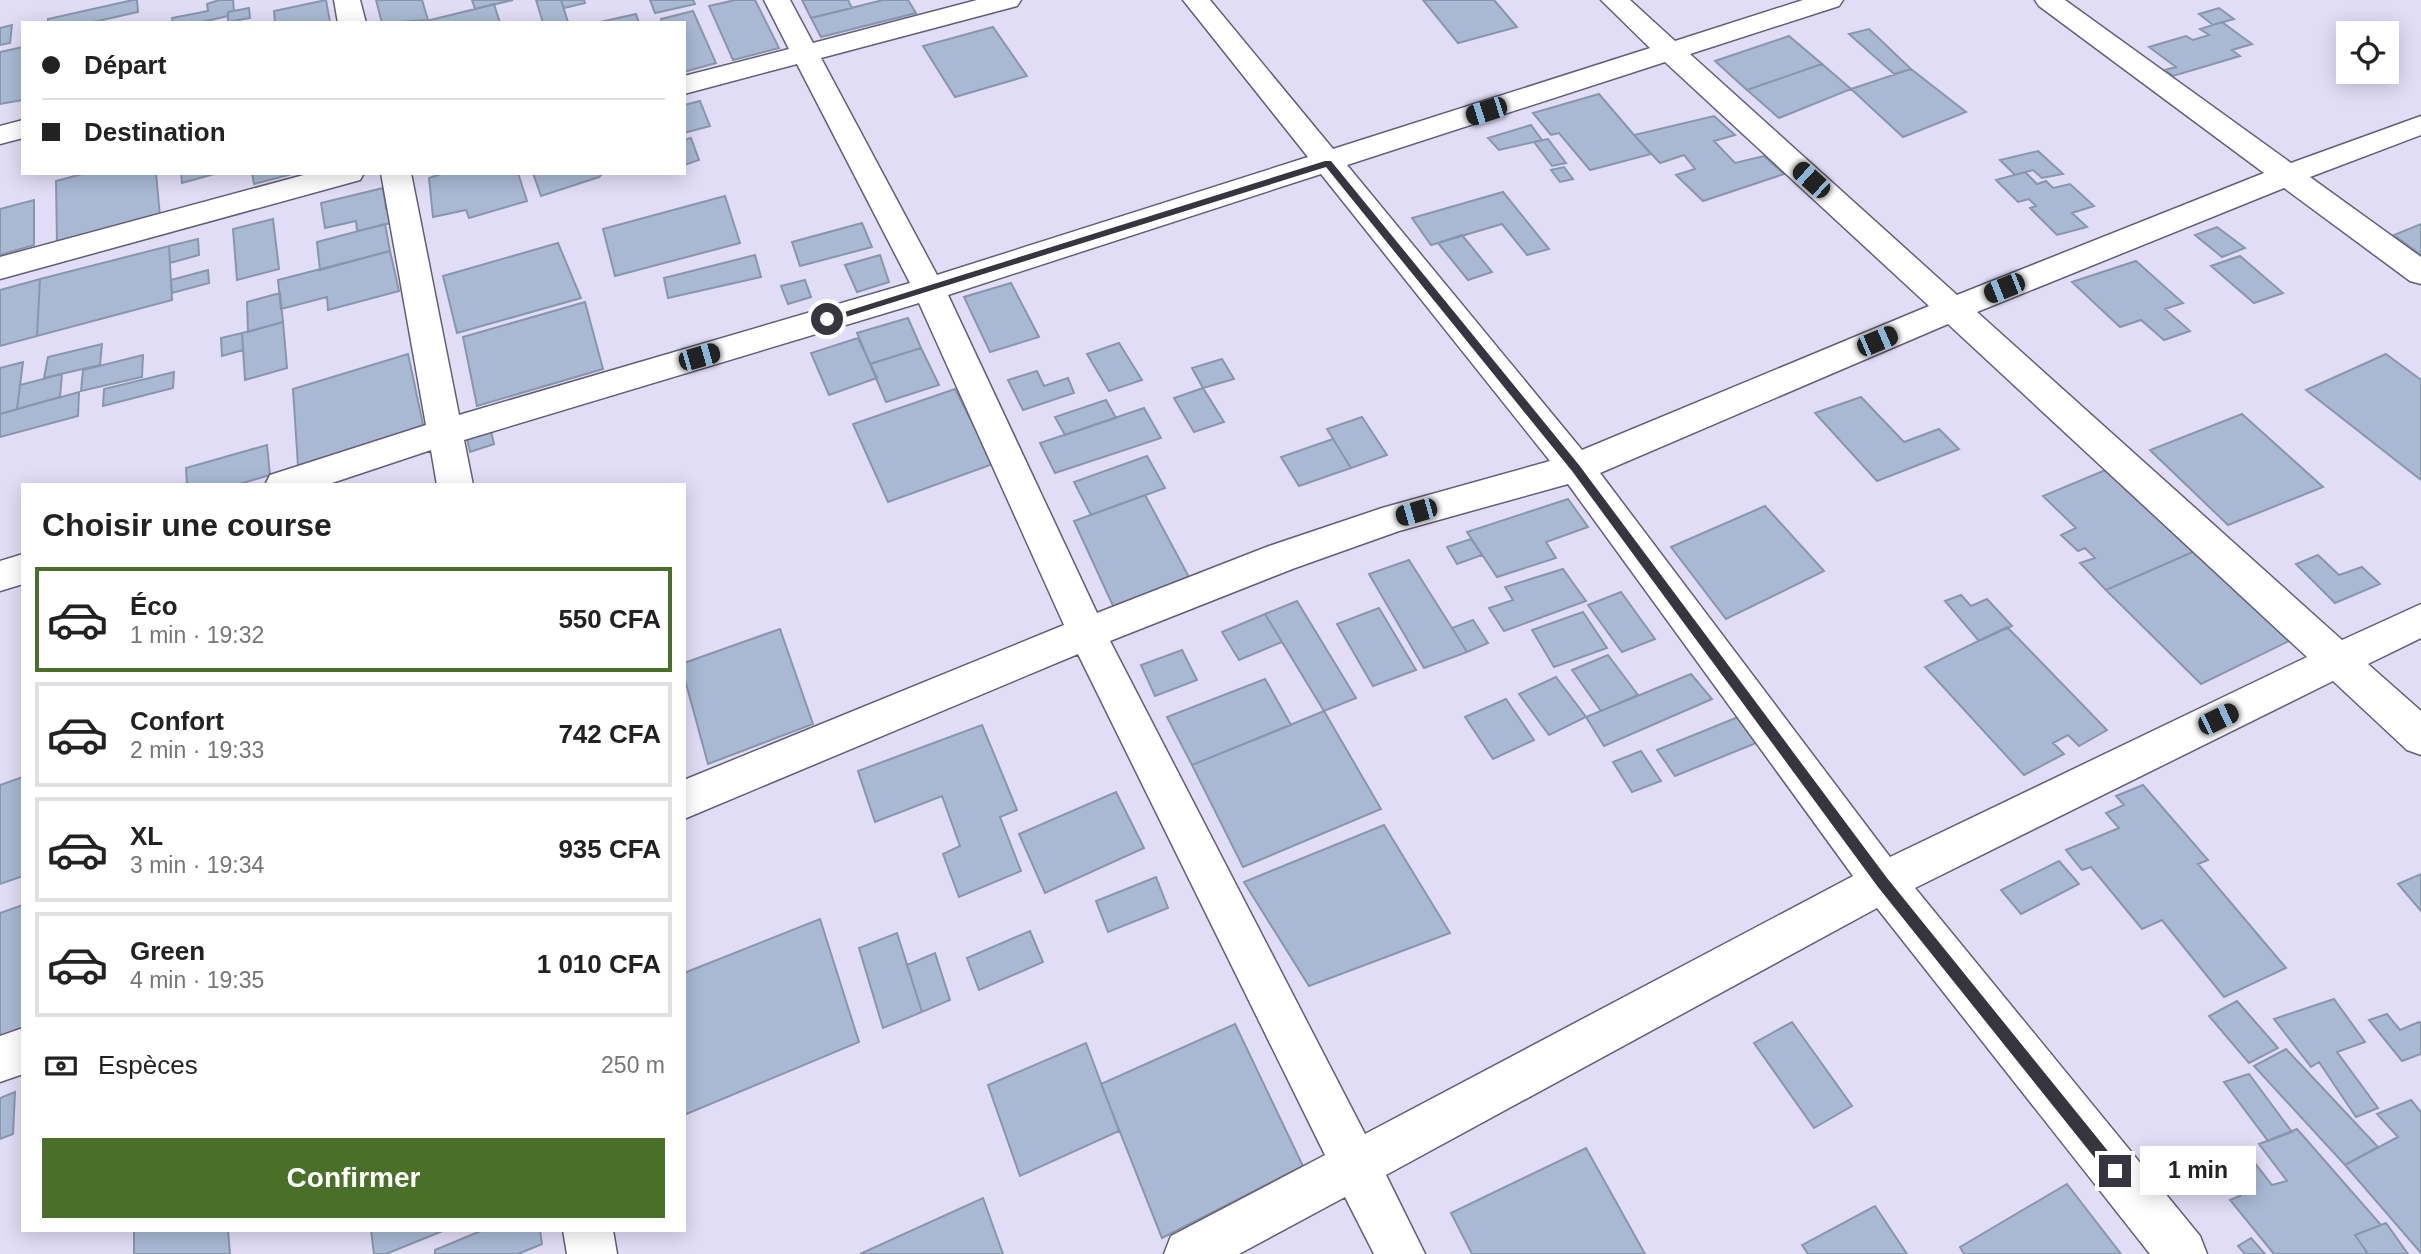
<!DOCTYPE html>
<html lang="fr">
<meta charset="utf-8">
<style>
body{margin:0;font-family:Arial,sans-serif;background:#f6f6f6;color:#222;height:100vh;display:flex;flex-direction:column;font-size:26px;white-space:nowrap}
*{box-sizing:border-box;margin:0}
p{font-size:23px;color:#767676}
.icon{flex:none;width:38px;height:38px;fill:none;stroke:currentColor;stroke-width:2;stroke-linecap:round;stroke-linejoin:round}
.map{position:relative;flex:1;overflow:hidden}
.panel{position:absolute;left:21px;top:483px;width:665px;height:749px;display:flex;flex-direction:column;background:#fff;border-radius:0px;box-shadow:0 4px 18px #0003}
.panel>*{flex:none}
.hud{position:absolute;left:21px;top:21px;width:665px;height:154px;border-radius:0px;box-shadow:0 4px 18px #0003;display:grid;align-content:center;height:154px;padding:0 21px;background:#fff}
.controls{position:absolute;left:2336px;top:21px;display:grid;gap:14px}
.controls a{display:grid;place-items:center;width:63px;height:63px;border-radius:0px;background:#fff;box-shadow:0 4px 18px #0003;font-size:35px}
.end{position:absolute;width:32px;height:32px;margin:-16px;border:9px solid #373540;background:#fff;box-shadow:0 0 0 4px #fff}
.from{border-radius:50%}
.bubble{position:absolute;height:49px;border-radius:0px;background:#fff;box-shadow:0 4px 18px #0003;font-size:23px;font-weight:600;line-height:49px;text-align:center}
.car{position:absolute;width:21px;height:42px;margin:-21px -10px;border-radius:9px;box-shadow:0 0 5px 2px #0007;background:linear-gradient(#222 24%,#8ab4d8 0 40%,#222 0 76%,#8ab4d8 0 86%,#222 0)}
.hud b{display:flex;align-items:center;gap:24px;height:66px;font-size:26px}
.hud b+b{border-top:2px solid #e0e0e0}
.hud i{width:18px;height:18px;background:#222}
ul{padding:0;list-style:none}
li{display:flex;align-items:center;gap:21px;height:105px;margin:0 14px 10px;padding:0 7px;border:4px solid #e0e0e0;border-radius:0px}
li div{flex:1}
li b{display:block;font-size:26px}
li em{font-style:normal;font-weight:600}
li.selected{border-color:#4a6f29}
li>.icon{width:63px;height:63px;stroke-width:1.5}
h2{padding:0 21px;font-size:32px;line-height:84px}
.pay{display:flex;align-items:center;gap:18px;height:77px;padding:0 21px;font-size:26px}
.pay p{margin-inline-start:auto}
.primary-button{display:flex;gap:14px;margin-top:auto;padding:14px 21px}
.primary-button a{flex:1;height:80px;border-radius:0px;background:#4a6f29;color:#fff;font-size:28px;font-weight:600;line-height:80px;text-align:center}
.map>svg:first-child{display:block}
.building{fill:#a9b9d4;stroke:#8896ac;stroke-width:2}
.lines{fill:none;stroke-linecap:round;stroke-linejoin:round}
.minor-casing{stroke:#625e75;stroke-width:3}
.minor{fill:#fff;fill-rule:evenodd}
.route{fill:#373540}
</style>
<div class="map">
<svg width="2421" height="1254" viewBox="0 0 2421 1254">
<rect width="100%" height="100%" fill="#e1ddf7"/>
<!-- building -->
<path class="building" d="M133,0H137L138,12L89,23H48V19Z
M219,0H233L234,11L228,12V16L198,23H173L172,18L208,11L207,4Z
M326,0L330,22L275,23L274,11Z
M376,0H422L428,20L382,23Z
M472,0H513L475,9Z
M536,0H561L568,22L543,23Z
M561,0H584L585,3L564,8Z
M650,0H693L695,4L655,13Z
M735,0H755L779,48L733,60L709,6Z
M802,0H848L852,8L811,18Z
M883,0H908L916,13L821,37L811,18Z
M1423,0H1494L1517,27L1458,43Z
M494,4L500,23H418L475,9Z
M249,8L250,18L228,22V12Z
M2219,8L2234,19L2213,25L2199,14Z
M693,11L716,63L684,72V23H662L661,19Z
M636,14L639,23H596Z
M2222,22L2252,44L2232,50L2240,56L2173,76L2165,70L2176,67L2149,47L2186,36L2193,40L2209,35L2200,29Z
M12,25L10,43L0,45V28Z
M993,27L1027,76L955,97L923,46Z
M1869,29L1911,69L1894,74L1849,34Z
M1789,36L1822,64L1747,90L1715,61Z
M23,47V100L0,104V52Z
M1822,64L1851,89L1779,118L1747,90Z
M1911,69L1966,112L1903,137L1851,89Z
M1599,94L1634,135L1651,154L1590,170L1559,133L1551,135L1533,113Z
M700,101L710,126L684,133V105Z
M1714,116L1735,135L1714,141L1735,163L1764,156L1784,174L1703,201L1676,175L1695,169L1684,155L1660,163L1634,135Z
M1531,125L1542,140L1499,150L1488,138Z
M691,138L699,160L684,165V140Z
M1548,139L1566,163L1552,166L1534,142Z
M2038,151L2063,174L2042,178L2033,170L2015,175L2000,160Z
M1564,167L1573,179L1560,182L1551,170Z
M2025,172L2037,184L2046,181L2053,188L2070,184L2094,206L2072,213L2087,227L2057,235L2030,208L2036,206L2029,199L2018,202L1996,180Z
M86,173H156L160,216L57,243L56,181Z
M181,173H218L182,183Z
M252,173H296L254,184Z
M444,173H518L527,201L469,218L466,210L433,217L429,178Z
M533,173H603L599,177L541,196Z
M383,188L386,209L394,206L396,222L357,231L356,221L325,228L321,203Z
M1503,192L1549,249L1527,255L1502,224L1431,245L1412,218Z
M725,196L740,243L615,276L603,229Z
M34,200V245L0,255V209Z
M273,219L279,269L237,280L233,229Z
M862,223L872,247L800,266L792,242Z
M385,224L390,251L320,270L317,242Z
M2421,224V255L2394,235Z
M2217,227L2245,248L2222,257L2195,235Z
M1462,235L1492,272L1468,280L1438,243Z
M198,239L199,255L170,263L169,246Z
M558,243L581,298L457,333L443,276Z
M169,246L172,300L37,336L40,279Z
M390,251L399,291L328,310L327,297L281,309L278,280Z
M755,255L761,277L668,298L664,278Z
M880,255L889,282L857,292L845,265Z
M2240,256L2283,293L2254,303L2211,266Z
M2136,261L2183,303L2165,309L2190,331L2164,340L2141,320L2120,327L2072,282Z
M208,270L209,283L172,293L171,280Z
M40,279L37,336L0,346V290Z
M805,280L811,297L788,304L781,286Z
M1011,283L1039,337L990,352L964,297Z
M280,293L283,322L248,332L247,302Z
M585,302L603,369L477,406L463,337Z
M908,318L921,348L870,364L857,333Z
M283,322L287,368L245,380L242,333Z
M242,333L243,350L222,356L221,338Z
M858,338L877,378L829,395L811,353Z
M1119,343L1142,380L1109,391L1087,354Z
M102,344L100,365L44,378L48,357Z
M921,348L939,385L886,402L870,364Z
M408,354L424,429L298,466L293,389Z
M2386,354L2421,380V480L2306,390Z
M143,355L142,377L81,391L83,370Z
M1222,359L1234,379L1203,388L1192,368Z
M23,362L17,409L0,414V368Z
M1037,371L1044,386L1068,378L1074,393L1023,410L1008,380Z
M174,372L173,388L103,406L104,389Z
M62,374L60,397L17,409L20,385Z
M1203,388L1224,422L1194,432L1174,398Z
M955,389L993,464L888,502L853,424Z
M79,392L78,416L0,437V414Z
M1861,397L1904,442L1939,429L1959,449L1877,481L1815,413Z
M1106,400L1116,418L1065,435L1055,417Z
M1144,408L1161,438L1055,473L1040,443Z
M2242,414L2323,487L2228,525L2150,450Z
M1362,417L1387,455L1351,468L1327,429Z
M489,423L494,444L470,452L465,430Z
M1333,439L1351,468L1299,486L1281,457Z
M267,445L270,475L236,485H187L186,468Z
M1147,456L1165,488L1091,515L1074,482Z
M2108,469L2195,551L2106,590L2080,563L2095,558L2085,548L2078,551L2061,535L2076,528L2043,496Z
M1145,495L1190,579L1114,608L1074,521Z
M1568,499L1588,527L1546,542L1556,558L1497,577L1467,532Z
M1765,506L1824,571L1726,619L1671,547Z
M1471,539L1482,555L1457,564L1447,547Z
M2195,551L2289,641L2201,684L2106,590Z
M2318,555L2339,575L2362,567L2380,584L2335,603L2296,564Z
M1409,560L1452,628L1467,652L1424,668L1369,574Z
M1563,569L1586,601L1504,631L1489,608L1513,600L1505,587Z
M1621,592L1655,639L1622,652L1588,605Z
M1961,595L1971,606L1987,599L2012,626L1979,641L1945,601Z
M1297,601L1356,698L1324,711L1265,614Z
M1379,608L1416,670L1373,686L1337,624Z
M1583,612L1607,648L1554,667L1532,630Z
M1265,614L1282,642L1239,660L1222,632Z
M1473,620L1488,643L1467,652L1452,628Z
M2007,627L2107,730L2079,746L2068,735L2053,743L2064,754L2024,775L1925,667Z
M780,629L813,724L708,764L684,676V663Z
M1182,650L1197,680L1155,696L1141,665Z
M1608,655L1638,695L1601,711L1572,670Z
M1691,674L1712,699L1604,746L1586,717Z
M1556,677L1586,717L1549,735L1519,694Z
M1265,679L1291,725L1192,765L1167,717Z
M1506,699L1534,740L1493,759L1465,717Z
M1324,711L1381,809L1243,867L1192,765Z
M1738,717L1756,743L1675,776L1657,750Z
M982,725L1017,810L1000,817L1021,871L959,897L943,854L960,846L942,796L875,822L858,771Z
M1641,751L1661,781L1632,792L1613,762Z
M23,777V876L0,884V785Z
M2143,785L2208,860L2198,864L2286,968L2224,997L2162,920L2142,929L2091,867L2082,870L2066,850L2119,828L2106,813L2124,805L2116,796Z
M1116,792L1144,848L1045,893L1019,834Z
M1384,825L1450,933L1309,986L1244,882Z
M2059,861L2079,884L2021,914L2001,890Z
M2421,874V911L2398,884Z
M1156,877L1168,908L1108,932L1096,901Z
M23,905V1030L0,1039V913Z
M820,919L859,1042L684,1115V973Z
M1030,931L1043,962L979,990L967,958Z
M897,933L922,1012L883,1028L859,948Z
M935,953L950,1000L922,1012L907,965Z
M2334,999L2365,1042L2337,1052L2378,1108L2356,1117L2319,1062L2311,1067L2274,1019Z
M2237,1001L2278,1048L2249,1063L2209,1016Z
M2387,1014L2400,1030L2419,1022L2421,1024V1054L2402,1061L2369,1020Z
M1792,1022L1852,1106L1814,1128L1754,1043Z
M1235,1024L1303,1166L1162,1238L1101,1084Z
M1086,1043L1119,1131L1020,1176L988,1085Z
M2286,1049L2378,1147L2345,1165L2254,1066Z
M2249,1074L2292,1132L2268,1141L2224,1082Z
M15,1092L13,1134L0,1139V1098Z
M2411,1100L2421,1112V1253L2345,1165L2398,1137L2377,1114Z
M2297,1129L2381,1225L2355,1235L2368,1254H2274L2230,1200L2240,1196L2216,1168L2247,1153L2272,1185L2287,1181L2259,1144Z
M1586,1148L1645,1254H1472L1451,1213Z
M2067,1184L2121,1254H1964L1960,1247Z
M983,1198L1003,1254H860Z
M1875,1206L1907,1254H1808L1802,1245Z
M2386,1223L2408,1254H2368L2355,1235Z
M134,1230H228L230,1254H134Z
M371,1230H445L386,1254H374Z
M483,1230H540L542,1244L518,1254H435V1250Z
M2251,1238L2265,1254H2245L2238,1246Z"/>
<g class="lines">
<!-- minor casing -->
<g class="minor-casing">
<path id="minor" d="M334,0H360L366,23H338Z
M764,0H790L813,43L977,0H1021L1017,6L821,58L937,275L1308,157L1183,0H1210L1333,149L1650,48L1601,0H1630L1675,41L1803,0H1843L1839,6L1690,54L1957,295L2264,173L2039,6L2035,0H2065L2291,163L2421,116V135L2310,177L2421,257V284L2410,281L2284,188L1977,312L2342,640L2421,604V638L2368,664L2421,711V755L2407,750L2333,681L1915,888L2200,1236L2207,1254H2150L1877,908L1386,1175L1425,1254H1374L1345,1197L1239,1254H1164L1171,1236L1325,1155L1078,654L684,819V780L1064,625L919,303L464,440L473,485H437L431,450L326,485H265L270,475L426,425L381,173H411L459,415L910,283L797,64L684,94V76L789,49ZM1665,62L1929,306L1582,450L1347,165ZM1321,174L1550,461L1382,508L1269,546L1097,613L948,295ZM1948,324L2307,657L1890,857L1600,473ZM1568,484L1853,876L1365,1134L1110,641L1295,568L1399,531Z
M23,120V138L0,144V126Z
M311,173H364L360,180L0,279V257Z
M23,554V584L0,591V561Z
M23,1028V1074L0,1082V1036Z
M563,1230H613L617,1254H567Z"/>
</g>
<!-- minor -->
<use href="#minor" class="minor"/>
</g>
<!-- route -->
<path class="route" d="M1325,161H1331L1579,465L1887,878L2120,1166L2123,1171L2120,1177L2115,1179L2110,1177L1878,887L1572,471L1326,167L830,322L822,319Z"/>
</svg>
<div class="controls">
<a><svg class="icon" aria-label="locate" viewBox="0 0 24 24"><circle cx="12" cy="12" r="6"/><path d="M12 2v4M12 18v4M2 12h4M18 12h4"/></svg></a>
</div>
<i class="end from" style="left:827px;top:319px"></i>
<i class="end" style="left:2115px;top:1171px"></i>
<div class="bubble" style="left:2140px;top:1146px;width:116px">1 min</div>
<i class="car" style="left:1486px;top:111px;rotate:252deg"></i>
<i class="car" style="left:1811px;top:180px;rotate:312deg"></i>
<i class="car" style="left:2004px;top:288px;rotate:248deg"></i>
<i class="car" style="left:1877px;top:341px;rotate:67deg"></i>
<i class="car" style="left:699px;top:357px;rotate:74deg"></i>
<i class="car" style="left:1416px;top:512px;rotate:254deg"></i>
<i class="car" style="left:2218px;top:719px;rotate:64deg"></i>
<div class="hud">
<b><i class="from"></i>Départ</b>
<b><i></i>Destination</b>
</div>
<section class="panel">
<h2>Choisir une course</h2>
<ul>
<li class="selected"><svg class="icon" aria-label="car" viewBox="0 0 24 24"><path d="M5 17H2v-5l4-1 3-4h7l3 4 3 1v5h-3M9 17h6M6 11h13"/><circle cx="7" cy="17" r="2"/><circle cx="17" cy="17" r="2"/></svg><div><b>Éco</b><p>1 min · 19:32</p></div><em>550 CFA</em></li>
<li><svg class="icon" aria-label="car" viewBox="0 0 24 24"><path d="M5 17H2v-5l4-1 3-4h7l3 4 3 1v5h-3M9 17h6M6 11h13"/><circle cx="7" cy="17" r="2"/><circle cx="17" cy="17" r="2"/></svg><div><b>Confort</b><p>2 min · 19:33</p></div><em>742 CFA</em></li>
<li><svg class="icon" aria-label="car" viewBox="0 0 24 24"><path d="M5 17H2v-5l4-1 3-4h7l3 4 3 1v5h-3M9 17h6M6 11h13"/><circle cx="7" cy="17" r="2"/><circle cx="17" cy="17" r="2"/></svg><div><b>XL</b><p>3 min · 19:34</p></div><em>935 CFA</em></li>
<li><svg class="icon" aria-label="car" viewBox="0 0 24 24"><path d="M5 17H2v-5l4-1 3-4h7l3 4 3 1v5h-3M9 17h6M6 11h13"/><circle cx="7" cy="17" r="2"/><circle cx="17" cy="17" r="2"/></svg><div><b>Green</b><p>4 min · 19:35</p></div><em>1 010 CFA</em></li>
</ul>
<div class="pay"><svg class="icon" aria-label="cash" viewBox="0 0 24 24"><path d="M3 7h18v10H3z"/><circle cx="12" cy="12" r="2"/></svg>Espèces<p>250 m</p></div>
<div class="primary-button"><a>Confirmer</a></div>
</section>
</div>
